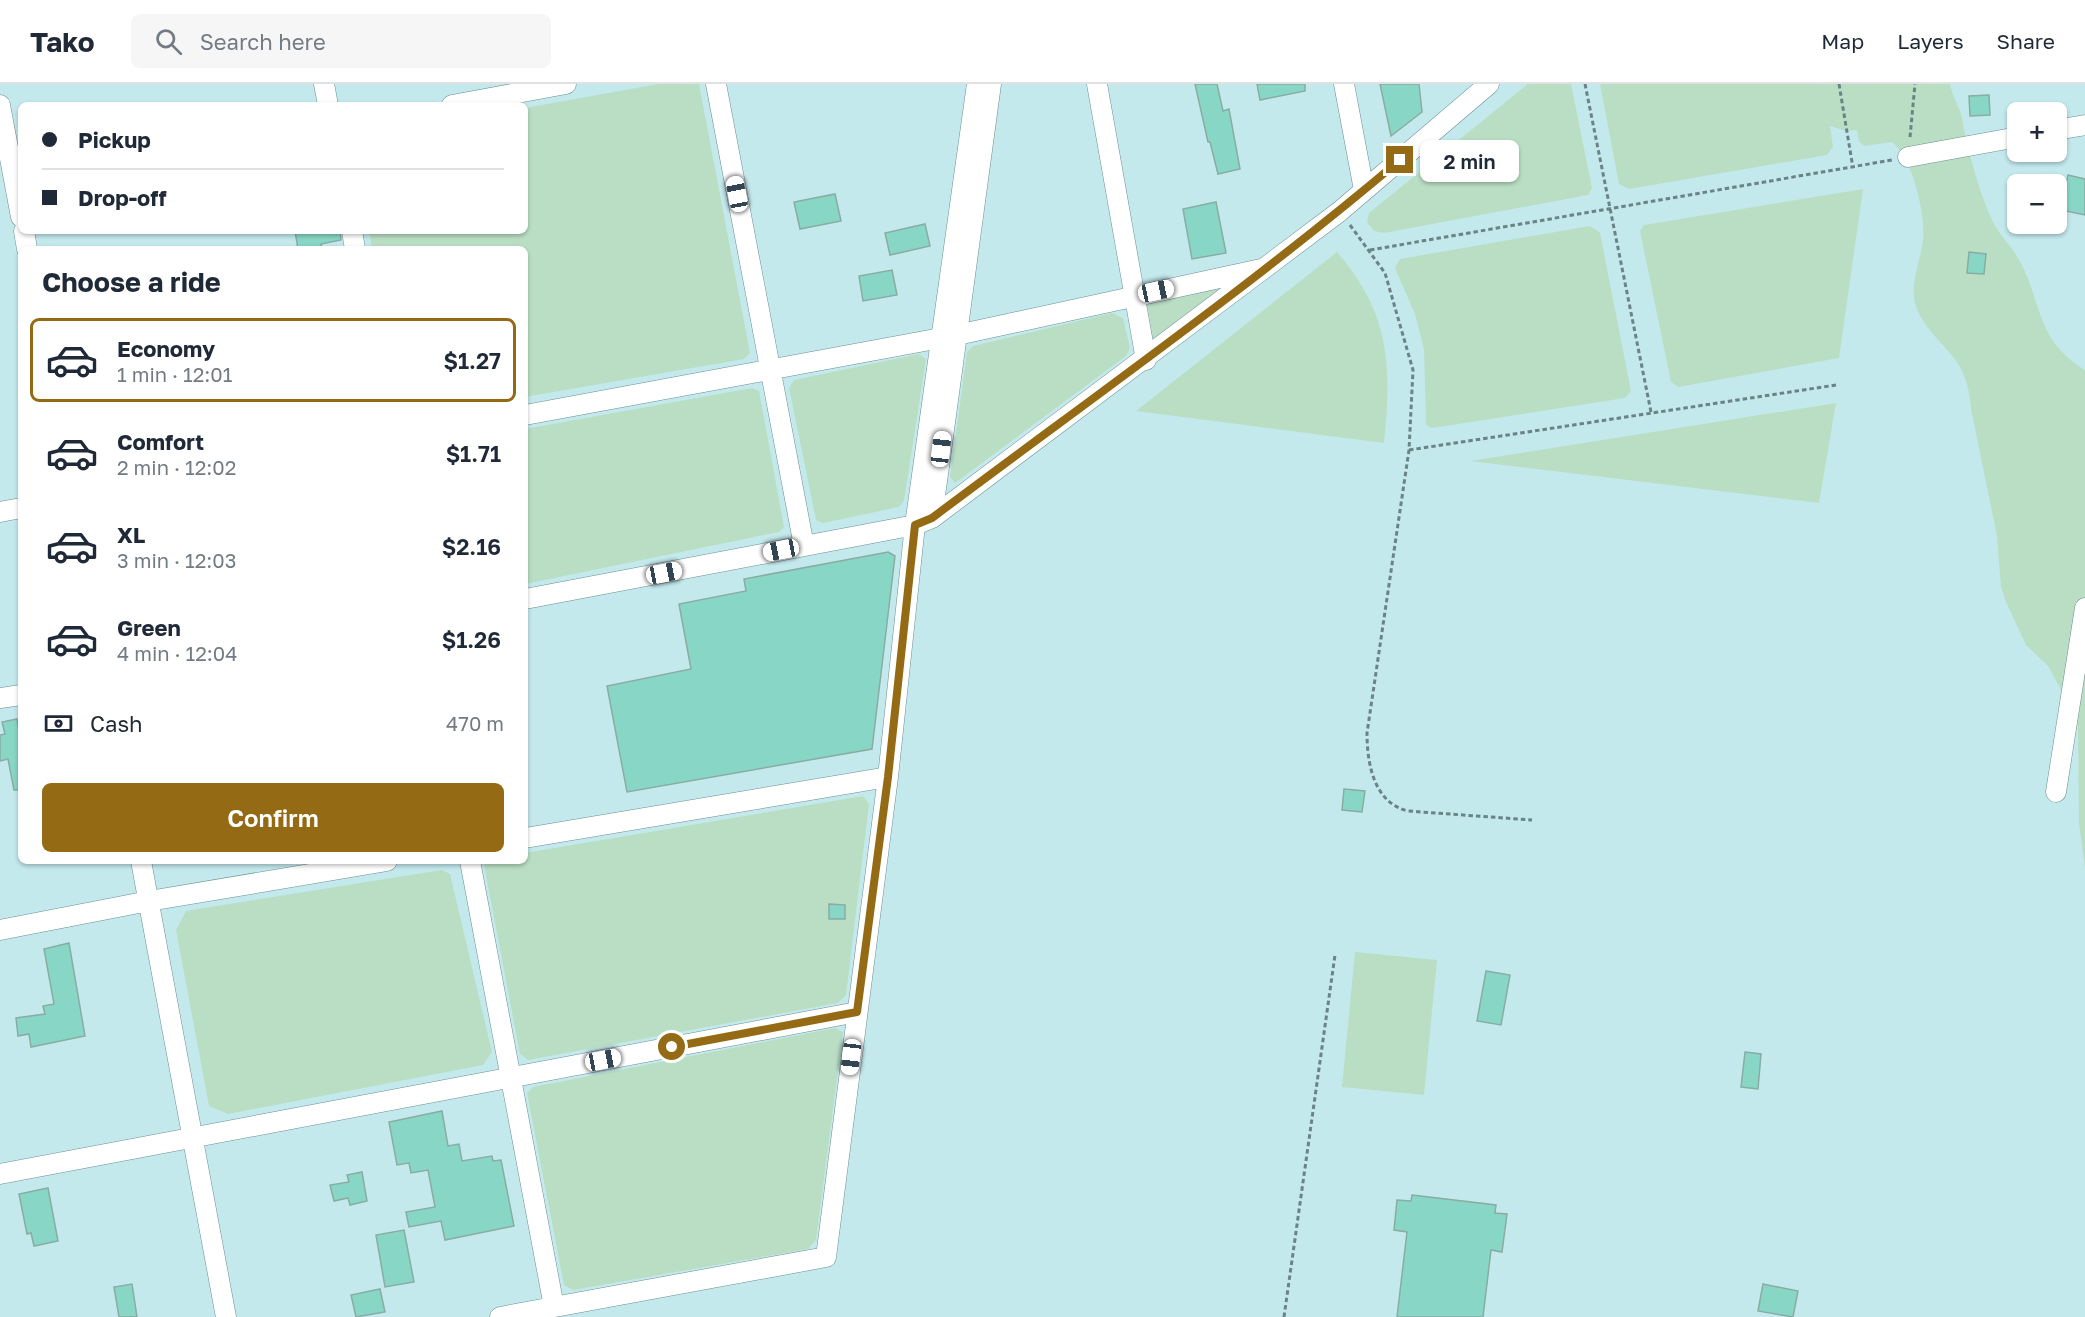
<!DOCTYPE html>
<meta charset="utf-8">
<style>
body{margin:0;font-family:"Golos Text",sans-serif;background:#f6f6f7;color:#1f2937;height:100vh;display:flex;flex-direction:column;font-size:22px;white-space:nowrap}
*{box-sizing:border-box;margin:0}
p{font-size:20px;color:#747a83}
.icon{flex:none;width:33px;height:33px;fill:none;stroke:currentColor;stroke-width:2;stroke-linecap:round;stroke-linejoin:round}
.map{position:relative;flex:1;overflow:hidden}
.drawer{position:absolute;left:18px;top:162px;width:510px;height:618px;display:flex;flex-direction:column;background:#fff;border-radius:9px;box-shadow:0 2px 4px #0004}
.drawer>*{flex:none}
.top-card{position:absolute;left:18px;top:18px;width:510px;height:132px;border-radius:9px;box-shadow:0 2px 4px #0004;display:grid;align-content:center;height:132px;padding:0 24px;background:#fff}
.tools{position:absolute;left:2007px;top:18px;display:grid;gap:12px}
.tools a{display:grid;place-items:center;width:60px;height:60px;border-radius:9px;background:#fff;box-shadow:0 2px 4px #0004;font-size:30px}
.end{position:absolute;width:27px;height:27px;margin:-14px;border:8px solid #946a14;background:#fff;box-shadow:0 0 0 3px #fff}
.from{border-radius:50%}
.bubble{position:absolute;height:42px;border-radius:9px;background:#fff;box-shadow:0 2px 4px #0004;font-size:20px;font-weight:600;line-height:42px;text-align:center}
.car{position:absolute;width:18px;height:36px;margin:-18px -9px;border-radius:8px;box-shadow:0 0 4px 2px #0007;background:linear-gradient(#fff 24%,#345 0 40%,#fff 0 76%,#345 0 86%,#fff 0)}
.top-card b{display:flex;align-items:center;gap:21px;height:57px;font-size:22px}
.top-card b+b{border-top:2px solid #e0e1e3}
.top-card i{width:15px;height:15px;background:#1f2937}
ul{padding:0;list-style:none}
li{display:flex;align-items:center;gap:18px;height:84px;margin:0 12px 9px;padding:0 12px;border:3px solid transparent;border-radius:9px}
li div{flex:1}
li b{display:block;font-size:22px}
li em{font-style:normal;font-weight:600}
li.on{border-color:#946a14}
li>.icon{width:54px;height:54px;stroke-width:1.5}
h2{padding:0 24px;font-size:27px;line-height:72px}
.pay{display:flex;align-items:center;gap:15px;height:66px;padding:0 24px;font-size:22px}
.pay p{margin-inline-start:auto}
.button{display:flex;gap:12px;margin-top:auto;padding:12px 24px}
.button a{flex:1;height:69px;border-radius:9px;background:#946a14;color:#fff;font-size:24px;font-weight:600;line-height:69px;text-align:center}
header{display:flex;align-items:center;gap:36px;box-sizing:border-box;height:84px;padding:0 30px;background:#fff;border-bottom:2px solid #e0e1e3}
header strong{font-size:28px}
nav{display:flex;gap:33px;margin-inline-start:auto;font-size:21px}
.search{width:420px;height:54px;background:#f6f6f7;display:flex;align-items:center;gap:15px;box-sizing:border-box;padding:0 21px;border-radius:9px;color:#747a83;font-size:22px}
.map>svg:first-child{display:block}
.green{fill:#badec4}
.building{fill:#88d6c5;stroke:#89aca4;stroke-width:1.5}
.lines{fill:none;stroke-linecap:round;stroke-linejoin:round}
.minor-casing{stroke:#6b8f93;stroke-width:21}
.path{stroke:#6a8486;stroke-width:3;stroke-dasharray:4.5 3;stroke-linecap:butt}
.minor{stroke:#fff;stroke-width:20}
.route{stroke:#946a14;stroke-width:8}
</style>
<header>
<strong>Tako</strong>
<div class="search"><svg class="icon" aria-label="search" viewBox="0 0 24 24"><circle cx="10" cy="10" r="6"/><path d="M15 15l6 6"/></svg>Search here</div>
<nav><a>Map</a><a>Layers</a><a>Share</a></nav>
</header>
<div class="map">
<svg width="2085" height="1233" viewBox="0 0 2085 1233">
<rect width="100%" height="100%" fill="#c3e9ed"/>
<!-- green -->
<path class="green" d="M658,0H699L750,269L744,275L525,313V165H372L369,147H525V24Z
M1528,0H1571L1592,104L1588,111L1384,149L1374,147L1367,138L1369,129Z
M1600,0H1950C1952,11 1958,20 1961,30C1968,65 1977,103 1992,136C1998,150 2011,161 2018,174C2043,217 2034,255 2085,286V784L2079,739L2078,643L2076,626L2066,615L2048,582L2026,561L2006,518L2001,503L1997,452L1971,325C1970,309 1966,292 1957,278C1943,258 1921,243 1915,219C1910,199 1921,175 1923,156C1926,131 1912,73 1892,58L1864,62L1859,57L1857,46L1846,47L1830,42L1833,63L1827,71L1629,105L1619,100Z
M1863,105L1839,274L1678,303L1671,298L1640,147L1644,141Z
M1590,142L1600,149L1631,307L1625,314L1432,344L1426,341L1424,265L1415,230L1395,184L1400,175Z
M1337,168C1390,230 1392,280 1384,359L1136,327Z
M1226,202L1157,255H1153L1147,219Z
M1112,229L1123,234L1130,264L1126,272L955,399L950,393L967,268L973,262Z
M919,270L926,275L904,417L899,423L823,439L816,436L789,304L794,296Z
M752,304L759,307L784,443L779,448L525,500V345Z
M1836,319L1819,419L1470,377Z
M863,712L869,720L846,911L838,919L528,976L520,970L484,781L489,777H525V769Z
M442,786L450,790L492,968L483,981L228,1030L209,1022L176,846L186,827Z
M1355,868L1437,876L1424,1011L1342,1003Z
M835,944L843,948L816,1156L808,1165L573,1206L564,1201L527,1009L533,1003Z"/>
<!-- building -->
<path class="building" d="M1195,0H1217L1223,27L1229,25L1240,85L1218,90L1210,58H1208Z
M1257,0H1305V7L1260,16Z
M1380,0H1419L1422,28L1391,52Z
M1989,11L1990,31L1970,32L1969,12Z
M2068,91L2085,95V131L2061,126Z
M835,110L841,137L800,145L794,118Z
M1216,118L1226,169L1192,175L1183,125Z
M925,140L930,162L890,171L885,149Z
M295,147H340L341,156L321,160L322,165H298Z
M1969,168L1986,170L1984,190L1967,189Z
M892,186L897,211L863,217L859,192Z
M888,468L895,472L872,665L627,708L607,602L691,585L679,520L746,507L744,495Z
M17,635L21,656V706H14L8,675L0,677V651L5,650L2,638Z
M1344,705L1365,707L1362,728L1342,726Z
M829,820L845,821V835H829Z
M69,859L85,952L31,963L29,950L18,952L16,934L45,930L43,922L54,920L44,865Z
M1486,887L1510,891L1501,941L1477,937Z
M1745,968L1761,970L1758,1005L1741,1003Z
M442,1027L448,1062L459,1060L462,1077L492,1072L493,1077L501,1076L514,1142L445,1156L441,1137L409,1143L406,1128L435,1123L428,1086L411,1089L409,1079L397,1081L389,1038Z
M362,1088L367,1117L350,1121L348,1114L334,1117L330,1101L349,1098L347,1091Z
M48,1104L58,1157L34,1162L31,1149L27,1150L19,1110Z
M1412,1111L1496,1121L1495,1129L1507,1130L1502,1168L1491,1166L1483,1233H1397L1407,1148L1394,1146L1397,1116L1411,1117Z
M404,1146L414,1198L385,1203L376,1151Z
M132,1200L137,1233H119L114,1203Z
M1763,1200L1798,1207L1793,1233L1758,1227Z
M380,1205L385,1228L356,1233L351,1211Z"/>
<g class="lines">
<!-- minor casing -->
<g class="minor-casing">
<path id="minor" d="M324,0L328,21
M716,0L804,462
M1097,0L1146,276
M1344,0L1364,106
M0,21L21,133
M452,21L566,0
M2056,46L2085,41
M1908,73L2018,53
M24,147L27,165
M352,147L355,165
M525,331L957,251L1261,185
M0,428L21,424
M932,434L991,0
M525,515L915,441L932,434L1339,128L1489,0
M0,614L21,611
M2056,708L2085,524
M525,754L888,693
M141,777L226,1233
M470,777L554,1223
M0,846L149,817L387,777
M0,1090L857,928
M500,1233L826,1173L888,693L915,441L977,0"/>
</g>
<!-- path -->
<path class="path" d="M1585,0L1651,328
M1839,0L1853,84
M1910,53L1915,0
M1350,141L1385,189L1413,286L1409,366L1367,649C1367,680 1374,719 1408,727L1532,736
M1370,166L1892,76
M1409,366L1836,301
M1284,1233L1335,871"/>
<!-- minor -->
<use href="#minor" class="minor"/>
</g>
<g class="lines">
<!-- route -->
<path class="route" d="M672,963L857,928L888,693L915,441L932,434C1089,316 1250,203 1400,76"/>
</g>
</svg>
<div class="tools">
<a>+</a>
<a>−</a>
</div>
<i class="end from" style="left:672px;top:963px"></i>
<i class="end" style="left:1400px;top:76px"></i>
<div class="bubble" style="left:1420px;top:56px;width:99px">2 min</div>
<i class="car" style="left:737px;top:110px;rotate:349deg"></i>
<i class="car" style="left:1156px;top:207px;rotate:78deg"></i>
<i class="car" style="left:941px;top:365px;rotate:7deg"></i>
<i class="car" style="left:781px;top:466px;rotate:259deg"></i>
<i class="car" style="left:664px;top:489px;rotate:79deg"></i>
<i class="car" style="left:851px;top:973px;rotate:187deg"></i>
<i class="car" style="left:603px;top:976px;rotate:79deg"></i>
<div class="top-card">
<b><i class="from"></i>Pickup</b>
<b><i></i>Drop-off</b>
</div>
<section class="drawer">
<h2>Choose a ride</h2>
<ul>
<li class="on"><svg class="icon" aria-label="car" viewBox="0 0 24 24"><path d="M5 17H2v-5l4-1 3-4h7l3 4 3 1v5h-3M9 17h6M6 11h13"/><circle cx="7" cy="17" r="2"/><circle cx="17" cy="17" r="2"/></svg><div><b>Economy</b><p>1 min · 12:01</p></div><em>$1.27</em></li>
<li><svg class="icon" aria-label="car" viewBox="0 0 24 24"><path d="M5 17H2v-5l4-1 3-4h7l3 4 3 1v5h-3M9 17h6M6 11h13"/><circle cx="7" cy="17" r="2"/><circle cx="17" cy="17" r="2"/></svg><div><b>Comfort</b><p>2 min · 12:02</p></div><em>$1.71</em></li>
<li><svg class="icon" aria-label="car" viewBox="0 0 24 24"><path d="M5 17H2v-5l4-1 3-4h7l3 4 3 1v5h-3M9 17h6M6 11h13"/><circle cx="7" cy="17" r="2"/><circle cx="17" cy="17" r="2"/></svg><div><b>XL</b><p>3 min · 12:03</p></div><em>$2.16</em></li>
<li><svg class="icon" aria-label="car" viewBox="0 0 24 24"><path d="M5 17H2v-5l4-1 3-4h7l3 4 3 1v5h-3M9 17h6M6 11h13"/><circle cx="7" cy="17" r="2"/><circle cx="17" cy="17" r="2"/></svg><div><b>Green</b><p>4 min · 12:04</p></div><em>$1.26</em></li>
</ul>
<div class="pay"><svg class="icon" aria-label="cash" viewBox="0 0 24 24"><path d="M3 7h18v10H3z"/><circle cx="12" cy="12" r="2"/></svg>Cash<p>470 m</p></div>
<div class="button"><a>Confirm</a></div>
</section>
</div>
